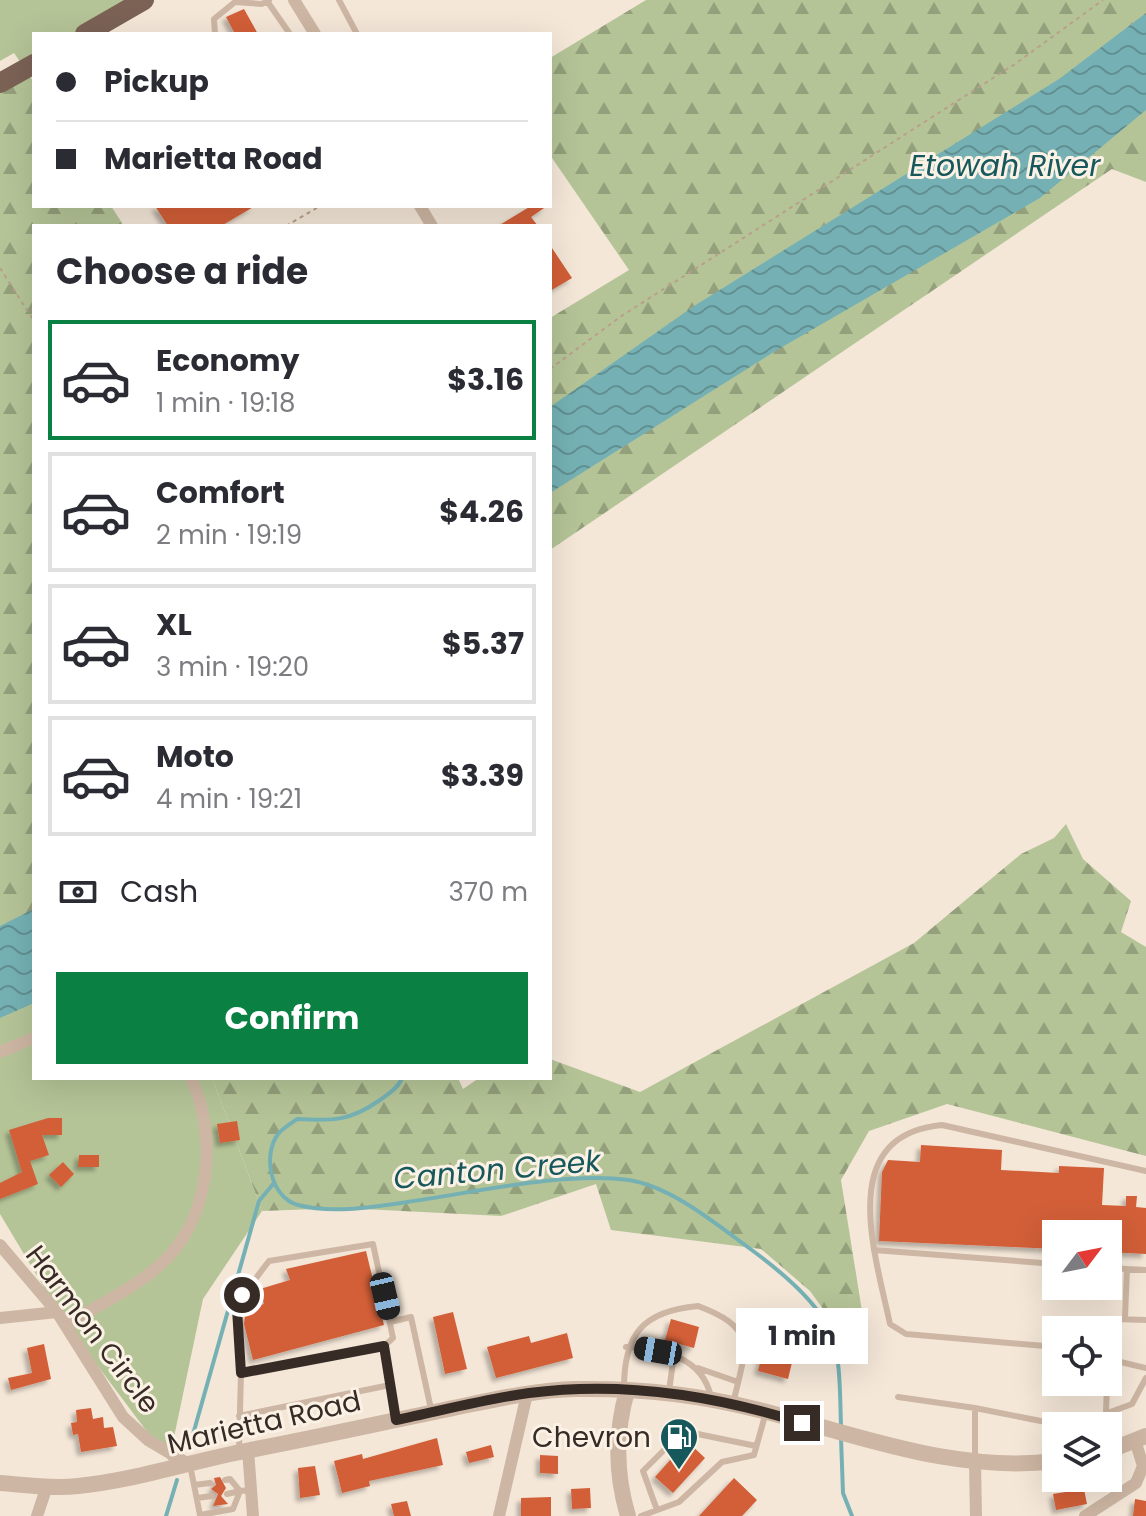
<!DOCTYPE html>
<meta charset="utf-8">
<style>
body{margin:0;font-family:Poppins,sans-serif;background:#f2f2f3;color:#2b2b33;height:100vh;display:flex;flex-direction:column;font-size:30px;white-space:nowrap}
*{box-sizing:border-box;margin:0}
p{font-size:26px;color:#7c7c81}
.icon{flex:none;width:44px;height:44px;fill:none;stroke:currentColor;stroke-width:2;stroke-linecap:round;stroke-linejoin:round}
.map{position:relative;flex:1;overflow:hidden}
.drawer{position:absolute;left:32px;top:224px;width:520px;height:856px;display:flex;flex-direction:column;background:#fff;border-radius:0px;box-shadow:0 8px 32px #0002}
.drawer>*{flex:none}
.top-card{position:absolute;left:32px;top:32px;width:520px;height:176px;border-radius:0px;box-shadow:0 8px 32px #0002;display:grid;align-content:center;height:176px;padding:0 24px;background:#fff}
.needle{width:52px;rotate:58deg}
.fabs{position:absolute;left:1042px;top:1220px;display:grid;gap:16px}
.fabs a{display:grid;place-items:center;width:80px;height:80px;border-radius:0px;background:#fff;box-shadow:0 8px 32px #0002;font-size:40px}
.end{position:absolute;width:36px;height:36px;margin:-18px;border:10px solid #372b26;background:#fff;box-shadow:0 0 0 4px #fff}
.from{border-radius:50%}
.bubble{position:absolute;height:56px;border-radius:0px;background:#fff;box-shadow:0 8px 32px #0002;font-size:26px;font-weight:700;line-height:56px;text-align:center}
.car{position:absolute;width:24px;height:48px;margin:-24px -12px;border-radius:10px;box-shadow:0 0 6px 2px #0007;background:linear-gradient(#222 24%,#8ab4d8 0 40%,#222 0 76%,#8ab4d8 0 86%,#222 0)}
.top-card b{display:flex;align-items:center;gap:28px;height:76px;font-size:30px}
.top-card b+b{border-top:2px solid #e1e1e2}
.top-card i{width:20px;height:20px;background:#2b2b33}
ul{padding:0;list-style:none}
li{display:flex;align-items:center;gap:24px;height:120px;margin:0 16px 12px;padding:0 8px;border:4px solid #e1e1e2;border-radius:0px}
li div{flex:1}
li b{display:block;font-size:30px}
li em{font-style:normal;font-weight:700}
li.active{border-color:#0b8043}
li>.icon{width:72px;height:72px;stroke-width:1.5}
h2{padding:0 24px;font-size:36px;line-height:96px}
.pay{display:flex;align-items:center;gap:20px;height:88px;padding:0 24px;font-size:30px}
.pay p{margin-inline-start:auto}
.button{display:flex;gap:16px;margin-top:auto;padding:16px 24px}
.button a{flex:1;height:92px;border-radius:0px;background:#0b8043;color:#fff;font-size:32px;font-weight:700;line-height:92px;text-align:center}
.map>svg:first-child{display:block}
.forest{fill:url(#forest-firs)}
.green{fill:#b5c497}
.water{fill:url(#water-waves)}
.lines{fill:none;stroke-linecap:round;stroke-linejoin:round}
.stream{stroke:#75b1b4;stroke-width:4}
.building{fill:#d25e38;filter:url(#shadow)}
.path{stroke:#b9a08d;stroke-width:2;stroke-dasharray:4 4;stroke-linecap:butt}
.service{stroke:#cdb6a3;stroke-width:6}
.minor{stroke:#cdb6a3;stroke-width:12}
.tertiary{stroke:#cdb6a3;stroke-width:16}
.primary{stroke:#7b6255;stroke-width:20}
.route{stroke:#372b26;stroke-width:10}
.labels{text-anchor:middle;stroke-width:6;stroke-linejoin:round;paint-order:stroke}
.street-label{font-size:28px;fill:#372b26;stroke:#fbf1e5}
.poi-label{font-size:28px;fill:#372b26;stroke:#fbf1e5;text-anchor:end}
.water-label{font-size:30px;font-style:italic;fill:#17585d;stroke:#fbf1e5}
</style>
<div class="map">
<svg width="1146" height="1516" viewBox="0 0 1146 1516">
<defs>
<pattern id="forest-firs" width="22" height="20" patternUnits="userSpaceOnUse" patternTransform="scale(2)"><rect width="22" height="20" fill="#b5c497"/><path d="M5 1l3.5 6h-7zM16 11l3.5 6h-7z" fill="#949f7b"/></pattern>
<pattern id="water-waves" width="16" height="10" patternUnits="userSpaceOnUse" patternTransform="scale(2)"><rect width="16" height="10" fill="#75b1b4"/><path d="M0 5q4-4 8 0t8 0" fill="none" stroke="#619092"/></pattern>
<filter id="shadow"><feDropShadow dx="-4" dy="4" stdDeviation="2" flood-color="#0004"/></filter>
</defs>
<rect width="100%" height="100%" fill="#f4e7d8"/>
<!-- forest -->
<path class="forest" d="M646,0H1146V182L1112,169L550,550V318L629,270L550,155V58Z
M28,73L34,83V206H111L124,226H34V995L0,1001V90Z
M1066,824L1083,859L1131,901L1121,932L1146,947V1156L947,1104L869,1131L841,1180L862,1311L837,1328L810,1291L761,1249L611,1230L596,1184L501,1216L343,1208L262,1211L212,1078H458L463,1089L479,1078H550V1059L640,1092L914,943L1021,854L1054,838Z"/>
<!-- green -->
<path class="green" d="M0,0H133L90,34H34V69L28,73L14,53L0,61Z
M34,995V1078H212L262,1211L203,1299L169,1461L64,1321L0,1214V1001Z"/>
<!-- water -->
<path class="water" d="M1146,13V110L1040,198L777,350L550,493V407L694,306L1059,79Z
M34,909V1003L0,1018V926Z"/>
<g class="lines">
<!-- stream -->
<path class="stream" d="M402,1078C399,1087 389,1094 380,1100C350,1121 334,1121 297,1119C292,1123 283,1128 278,1134C262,1156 271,1198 298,1205C332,1214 373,1207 407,1202C472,1193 565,1171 629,1180C672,1187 716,1224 749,1248C778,1269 814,1298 830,1330C841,1353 840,1400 841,1426
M841,1438L843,1493L852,1516
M190,1445L259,1201L274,1183
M166,1516L177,1480"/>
</g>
<!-- building -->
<path class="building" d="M244,9L258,34H235L226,17Z
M155,206H255L221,226H168Z
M531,206H547L531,217L538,226H498Z
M550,245L572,278L550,291Z
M48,1118H62V1135H42L49,1155L30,1161L38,1184L0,1199V1183L22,1172L9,1130Z
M237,1121L240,1140L220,1143L217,1124Z
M921,1145L1002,1150L1001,1170L1059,1173V1166L1104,1168L1102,1205L1126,1206V1196H1137L1136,1207L1146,1208V1254L1108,1252V1234H1056V1249L879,1241L882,1172L888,1160L920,1162Z
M79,1155H99V1167H78Z
M63,1162L74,1174L61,1187L49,1175Z
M366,1251L384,1325L253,1360L244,1324L245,1315L253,1313L251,1308L264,1304L260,1289L290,1280L286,1269Z
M453,1312L467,1369L445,1374L433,1317Z
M671,1319L699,1327L694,1348L665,1340Z
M567,1333L573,1358L496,1378L487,1347L529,1336L531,1343Z
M765,1343L795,1350L788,1379L758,1371Z
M44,1344L51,1379L11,1390L8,1378L32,1373L27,1348Z
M91,1408L93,1419L103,1417L104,1428L113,1427L117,1446L81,1452L78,1434L73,1435L71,1423L77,1422L76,1410Z
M437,1438L443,1465L369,1481L370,1486L342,1493L334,1461L362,1454L363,1459Z
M687,1441L705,1458L673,1493L655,1477Z
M491,1445L494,1457L469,1463L466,1452Z
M540,1455L558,1456V1474L540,1473Z
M315,1466L320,1495L300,1498L298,1468Z
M220,1477L226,1488L221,1496L228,1504L213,1506L218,1494L211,1489L216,1485L214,1478Z
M734,1478L757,1500L742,1516H699Z
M590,1488L591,1508L572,1509L571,1489Z
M1084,1489L1087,1504L1056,1510L1053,1494Z
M551,1497V1516H521V1498Z
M1135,1499L1146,1501V1516H1133Z
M407,1501L411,1516H394L391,1504Z"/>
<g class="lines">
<!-- path -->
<path class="path" d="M286,226L320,206
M0,268L34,321
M550,369L620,317L1015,64L1103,0"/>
<!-- service -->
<path class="service" d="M339,0L357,34
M267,1L290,34
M215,34L214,19L235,2L262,4L269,0
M874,1250L1056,1264
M1108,1268L1146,1270
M1125,1317L1127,1269
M390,1322L411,1317L431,1409
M626,1347C663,1350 702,1356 711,1397
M1056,1347L906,1334L890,1324C875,1253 835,1135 942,1125L1146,1171
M1108,1359L1115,1319L1146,1320
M1108,1359L1146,1368
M698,1368L738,1382
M241,1373C237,1311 230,1311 269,1261L373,1244L393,1338L384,1346
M624,1388C624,1335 642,1311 698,1306C760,1329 745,1350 733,1404
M669,1391L674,1355
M898,1397L975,1408V1459
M975,1408L1051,1423
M1106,1413L1107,1382
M239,1416L390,1385
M239,1449L241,1373L384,1346L395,1417
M1050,1458L1051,1423L1083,1422L1132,1404L1146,1378
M190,1465L200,1515L233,1509L240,1491L251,1490
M225,1480L230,1479L240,1491L227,1494
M194,1485L210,1483
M197,1498L212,1496
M657,1510L643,1471L683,1431L756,1446
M641,1516L679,1502L722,1462L754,1455L766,1412"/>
<!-- minor -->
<path class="minor" d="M294,0L315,34
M420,206L432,226
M0,1052L34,1038
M0,1245L57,1312L123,1417L148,1440L190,1465
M0,1318L57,1312
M66,1325C96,1306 133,1289 160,1265C210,1220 219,1138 191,1078
M248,1450L253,1516
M975,1463L976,1516
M37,1516L47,1486
M499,1516L527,1394
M1085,1516L1136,1483L1143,1466L1135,1440"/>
<!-- tertiary -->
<path class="tertiary" d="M627,1391C615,1433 615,1473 628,1516
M1108,1451L1146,1436
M0,1483C26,1485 53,1489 78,1486C137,1480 192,1461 250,1450C313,1438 376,1424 439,1411C484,1402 530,1390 576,1389C637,1388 696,1394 755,1409C854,1433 952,1474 1056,1461"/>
<!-- primary -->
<path class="primary" d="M85,34L144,0
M0,83L34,64"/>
</g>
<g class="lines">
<!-- route -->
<path class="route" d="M242,1295L237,1309L241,1373L384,1346L396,1420C440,1411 484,1399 529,1393C621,1381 714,1395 802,1423"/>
</g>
<!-- icons -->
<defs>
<g id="fuel-pin" transform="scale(2)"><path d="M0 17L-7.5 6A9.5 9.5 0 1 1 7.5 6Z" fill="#17585d" stroke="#fbf1e5"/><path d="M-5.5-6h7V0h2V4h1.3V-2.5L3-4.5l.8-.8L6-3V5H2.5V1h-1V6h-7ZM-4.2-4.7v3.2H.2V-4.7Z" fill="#fff"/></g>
</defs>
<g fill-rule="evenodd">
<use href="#fuel-pin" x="679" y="1437"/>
</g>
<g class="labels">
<!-- street labels -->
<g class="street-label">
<text transform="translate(93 1329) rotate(53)" y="10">Harmon Circle</text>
<text transform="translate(264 1422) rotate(-13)" y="10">Marietta Road</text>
</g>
<!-- poi labels -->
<g class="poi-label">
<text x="651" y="1447">Chevron</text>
</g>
<!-- water labels -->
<g class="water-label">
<text x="1005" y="176">Etowah River</text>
<text transform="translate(497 1170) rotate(-5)" y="10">Canton Creek</text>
</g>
</g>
</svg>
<div class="fabs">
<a><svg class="needle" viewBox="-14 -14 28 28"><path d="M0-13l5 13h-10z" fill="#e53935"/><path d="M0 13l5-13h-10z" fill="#7c7c81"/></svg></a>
<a><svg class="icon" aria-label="locate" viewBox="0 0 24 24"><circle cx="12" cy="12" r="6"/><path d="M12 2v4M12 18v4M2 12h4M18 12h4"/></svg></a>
<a><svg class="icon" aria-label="layers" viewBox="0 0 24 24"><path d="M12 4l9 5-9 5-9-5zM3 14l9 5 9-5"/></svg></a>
</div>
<i class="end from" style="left:242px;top:1295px"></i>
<i class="end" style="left:802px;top:1423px"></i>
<div class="bubble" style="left:736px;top:1308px;width:132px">1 min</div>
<i class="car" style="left:385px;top:1296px;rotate:167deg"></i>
<i class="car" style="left:658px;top:1351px;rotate:280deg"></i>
<div class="top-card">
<b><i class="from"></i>Pickup</b>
<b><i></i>Marietta Road</b>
</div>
<section class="drawer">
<h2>Choose a ride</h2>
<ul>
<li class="active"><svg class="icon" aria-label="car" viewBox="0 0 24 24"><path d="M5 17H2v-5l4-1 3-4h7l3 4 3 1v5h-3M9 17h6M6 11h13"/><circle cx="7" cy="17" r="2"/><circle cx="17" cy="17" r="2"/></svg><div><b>Economy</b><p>1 min · 19:18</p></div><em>$3.16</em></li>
<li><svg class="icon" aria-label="car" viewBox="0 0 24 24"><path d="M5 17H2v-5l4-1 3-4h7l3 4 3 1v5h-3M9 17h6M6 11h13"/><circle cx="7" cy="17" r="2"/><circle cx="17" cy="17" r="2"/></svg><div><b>Comfort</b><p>2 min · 19:19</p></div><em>$4.26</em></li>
<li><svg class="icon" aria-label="car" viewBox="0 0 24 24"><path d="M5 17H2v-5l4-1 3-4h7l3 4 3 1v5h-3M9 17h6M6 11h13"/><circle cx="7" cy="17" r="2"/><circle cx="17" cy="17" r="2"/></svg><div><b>XL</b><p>3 min · 19:20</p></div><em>$5.37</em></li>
<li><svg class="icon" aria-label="car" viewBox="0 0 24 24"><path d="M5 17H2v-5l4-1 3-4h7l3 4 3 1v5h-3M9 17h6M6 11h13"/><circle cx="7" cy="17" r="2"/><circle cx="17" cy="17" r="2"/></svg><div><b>Moto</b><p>4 min · 19:21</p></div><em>$3.39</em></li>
</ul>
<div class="pay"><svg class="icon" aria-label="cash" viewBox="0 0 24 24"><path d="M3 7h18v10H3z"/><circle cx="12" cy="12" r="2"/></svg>Cash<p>370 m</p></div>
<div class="button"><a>Confirm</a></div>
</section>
</div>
